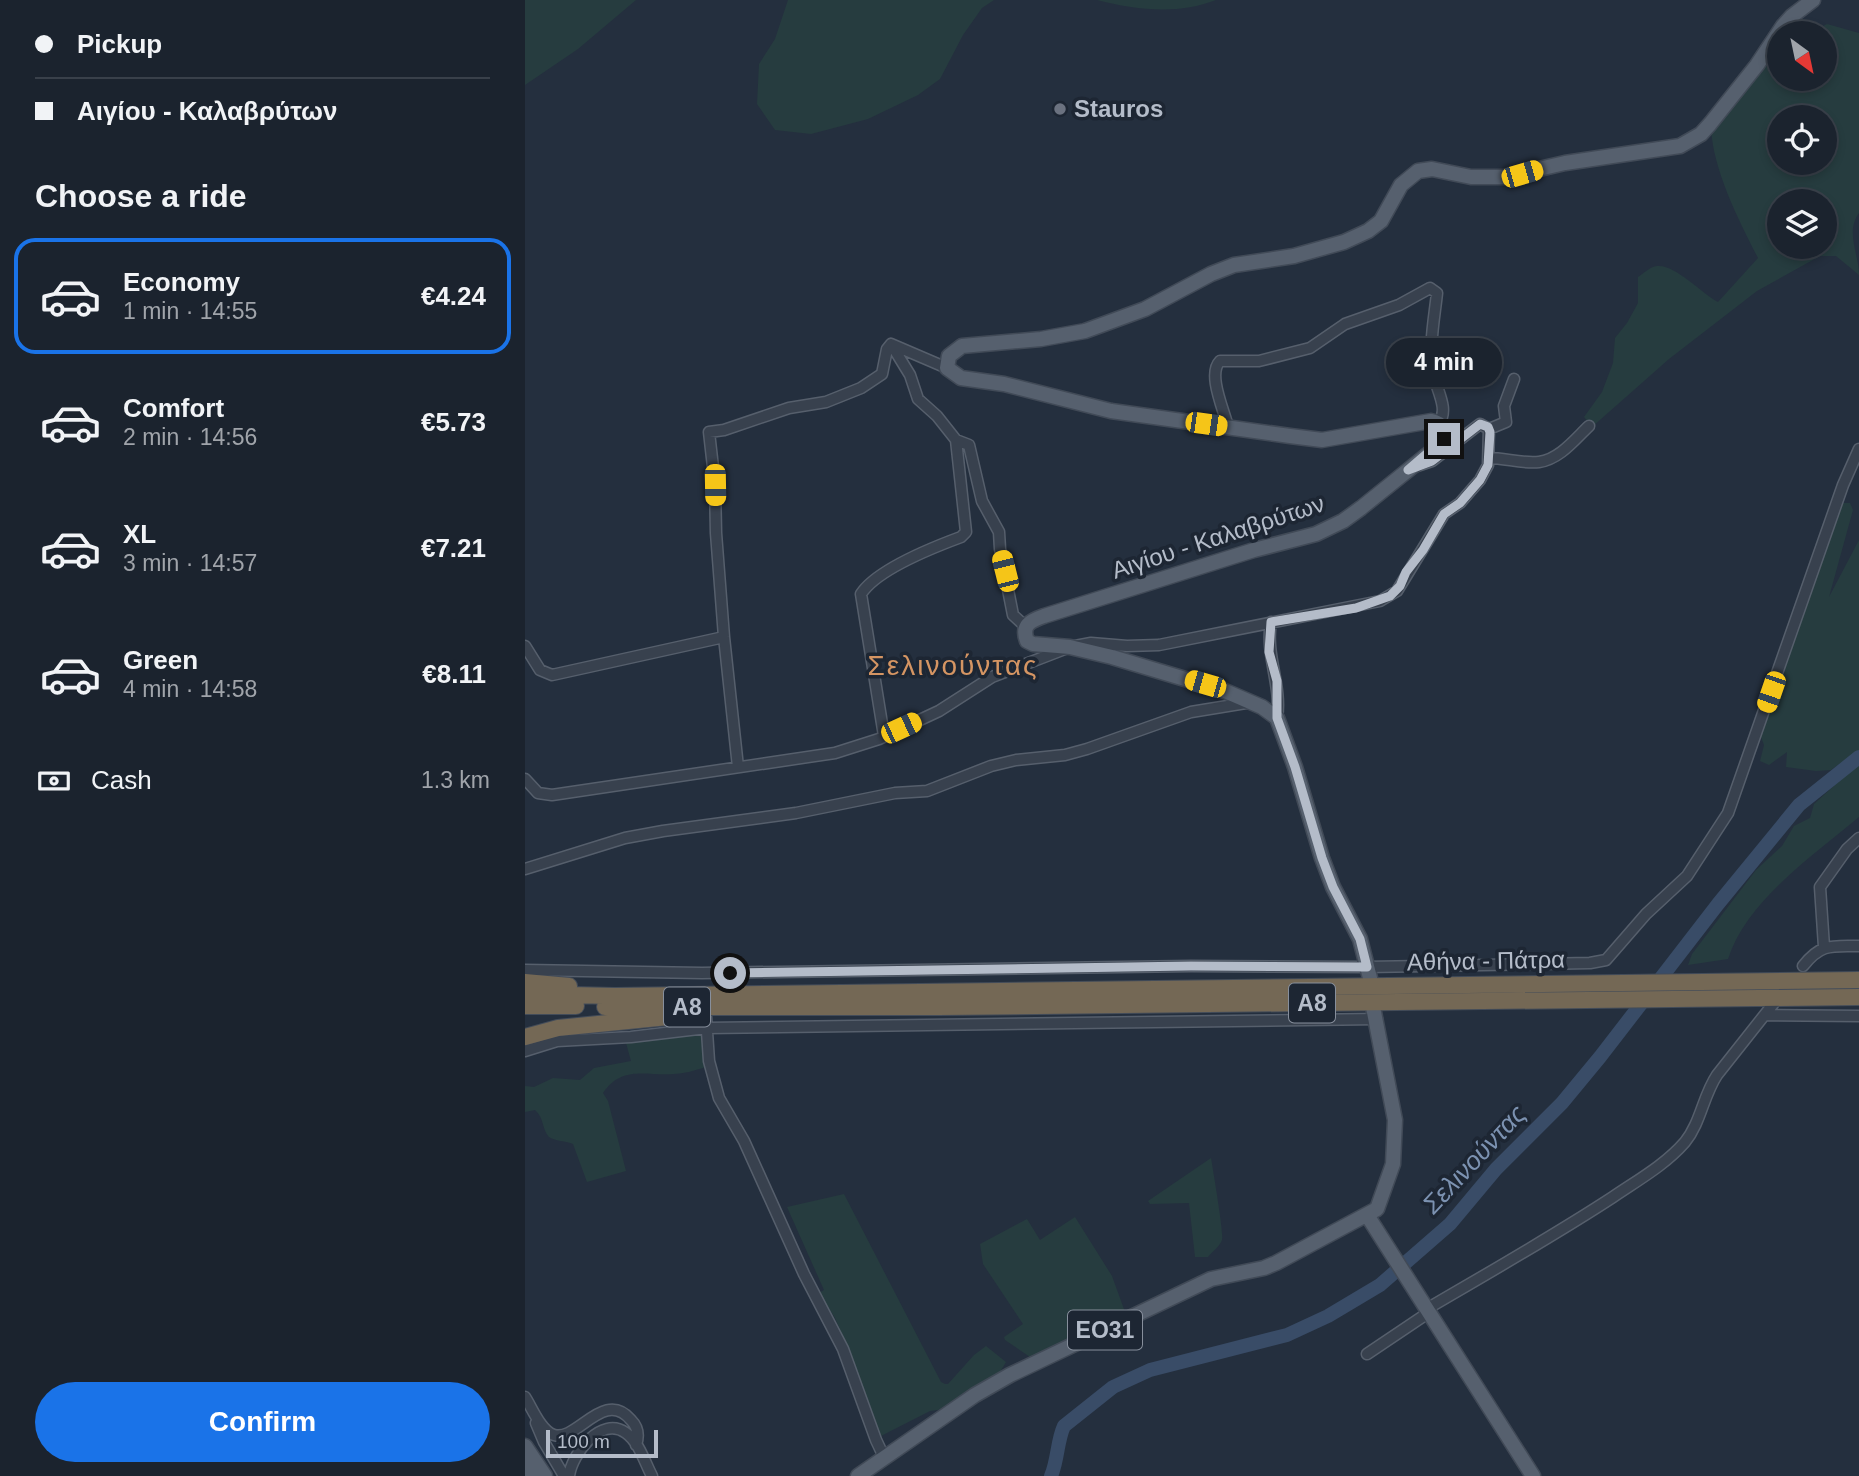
<!DOCTYPE html>
<meta charset="utf-8">
<style>
body{margin:0;font-family:Helvetica,sans-serif;background:#282f3a;color:#f1f3f6;height:100vh;display:flex;flex-direction:column;font-size:26px;white-space:nowrap}
*{box-sizing:border-box;margin:0}
p{font-size:23px;color:#a0a4aa}
.icon{flex:none;width:38px;height:38px;fill:none;stroke:currentColor;stroke-width:2;stroke-linecap:round;stroke-linejoin:round}
.map{position:relative;flex:1;overflow:hidden}
.sheet{display:flex;flex-direction:column;background:#1b232e;width:525px}
.sheet>*{flex:none}
.guide{display:grid;align-content:center;height:154px;padding:0 35px;background:#1b232e}
.needle{width:46px;rotate:147deg}
.controls{position:absolute;left:1242px;top:21px;display:grid;gap:14px}
.controls a{display:grid;place-items:center;width:70px;height:70px;border-radius:50%;background:#1b232e;box-shadow:0 4px 10px #0003,0 0 0 2px #39404a;font-size:35px}
.scale{position:absolute;left:21px;bottom:18px;width:112px;box-sizing:border-box;padding-left:7px;border:4px solid #b4bcc9;border-top:0;font-size:19px;line-height:24px;white-space:nowrap;color:#b4bcc9;-webkit-text-stroke:5px #1d2633;paint-order:stroke}
.end{position:absolute;width:32px;height:32px;margin:-16px;border:9px solid #b4bcc9;background:#111;box-shadow:0 0 0 4px #111}
.from{border-radius:50%}
.bubble{position:absolute;height:49px;border-radius:24px;background:#1b232e;box-shadow:0 4px 10px #0003,0 0 0 2px #39404a;font-size:23px;font-weight:600;line-height:49px;text-align:center}
.car{position:absolute;width:21px;height:42px;margin:-21px -10px;border-radius:9px;box-shadow:0 0 5px 2px #0007;background:linear-gradient(#f5c518 24%,#345 0 40%,#f5c518 0 76%,#345 0 86%,#f5c518 0)}
.guide b{display:flex;align-items:center;gap:24px;height:66px;font-size:26px}
.guide b+b{border-top:2px solid #39404a}
.guide i{width:18px;height:18px;background:#f1f3f6}
ul{padding:0;list-style:none}
li{display:flex;align-items:center;gap:21px;height:116px;margin:0 14px 10px;padding:0 21px;border:4px solid transparent;border-radius:21px}
li div{flex:1}
li b{display:block;font-size:26px}
li em{font-style:normal;font-weight:600}
li.current{border-color:#1a73e8}
li>.icon{width:63px;height:63px;stroke-width:1.5}
h2{padding:0 35px;font-size:32px;line-height:84px}
.pay{display:flex;align-items:center;gap:18px;height:77px;padding:0 35px;font-size:26px}
.pay p{margin-inline-start:auto}
.action{display:flex;gap:14px;margin-top:auto;padding:14px 35px}
.action a{flex:1;height:80px;border-radius:42px;background:#1a73e8;color:#fff;font-size:28px;font-weight:600;line-height:80px;text-align:center}
main{display:flex;flex:1;min-height:0}
.map>svg:first-child{display:block}
.green{fill:#263c3f;fill-rule:evenodd}
.lines{fill:none;stroke-linecap:round;stroke-linejoin:round}
.river{stroke:#394c67;stroke-width:14}
.minor-casing{stroke:#565f6c;stroke-width:13}
.major-casing{stroke:#414a57;stroke-width:17}
.highway-casing{stroke:#434c59;stroke-width:18}
.minor{stroke:#38414e;stroke-width:10}
.major{stroke:#56606e;stroke-width:14}
.highway{stroke:#746855;stroke-width:16}
.route{stroke:#b4bcc9;stroke-width:9}
.worship-dot{fill:#6b7280;stroke:#1d2633;stroke-width:2.5}
.labels{text-anchor:middle;stroke-width:7;stroke-linejoin:round;paint-order:stroke}
.shield{fill:#1d2633;stroke:#878f9c;stroke-width:2}
.shield-label{font-size:23px;font-weight:bold;fill:#b4bcc9}
.poi-label{font-size:24px;font-weight:bold;fill:#b4bcc9;stroke:#1d2633;text-anchor:start}
.street-label{font-size:24px;fill:#b4bcc9;stroke:#1d2633}
.water-label{font-size:26px;font-style:italic;fill:#7c92b1;stroke:#1d2633}
.quarter-label{font-size:28px;letter-spacing:2px;fill:#d59563;stroke:#1d2633}
</style>
<main>
<section class="sheet">
<div class="guide">
<b><i class="from"></i>Pickup</b>
<b><i></i>Αιγίου - Καλαβρύτων</b>
</div>
<h2>Choose a ride</h2>
<ul>
<li class="current"><svg class="icon" aria-label="car" viewBox="0 0 24 24"><path d="M5 17H2v-5l4-1 3-4h7l3 4 3 1v5h-3M9 17h6M6 11h13"/><circle cx="7" cy="17" r="2"/><circle cx="17" cy="17" r="2"/></svg><div><b>Economy</b><p>1 min · 14:55</p></div><em>€4.24</em></li>
<li><svg class="icon" aria-label="car" viewBox="0 0 24 24"><path d="M5 17H2v-5l4-1 3-4h7l3 4 3 1v5h-3M9 17h6M6 11h13"/><circle cx="7" cy="17" r="2"/><circle cx="17" cy="17" r="2"/></svg><div><b>Comfort</b><p>2 min · 14:56</p></div><em>€5.73</em></li>
<li><svg class="icon" aria-label="car" viewBox="0 0 24 24"><path d="M5 17H2v-5l4-1 3-4h7l3 4 3 1v5h-3M9 17h6M6 11h13"/><circle cx="7" cy="17" r="2"/><circle cx="17" cy="17" r="2"/></svg><div><b>XL</b><p>3 min · 14:57</p></div><em>€7.21</em></li>
<li><svg class="icon" aria-label="car" viewBox="0 0 24 24"><path d="M5 17H2v-5l4-1 3-4h7l3 4 3 1v5h-3M9 17h6M6 11h13"/><circle cx="7" cy="17" r="2"/><circle cx="17" cy="17" r="2"/></svg><div><b>Green</b><p>4 min · 14:58</p></div><em>€8.11</em></li>
</ul>
<div class="pay"><svg class="icon" aria-label="cash" viewBox="0 0 24 24"><path d="M3 7h18v10H3z"/><circle cx="12" cy="12" r="2"/></svg>Cash<p>1.3 km</p></div>
<div class="action"><a>Confirm</a></div>
</section>
<div class="map">
<svg width="1334" height="1476" viewBox="0 0 1334 1476">
<rect width="100%" height="100%" fill="#242f3e"/>
<!-- green -->
<path class="green" d="M0,0H111L53,49L0,85Z
M263,0H469L457,8L438,35L415,79L393,95L343,119L286,134L250,130L232,104L234,64L250,39Z
M572,0H691C653,15 611,10 572,0Z
M1302,24L1334,33V213C1320,232 1334,254 1334,275L1311,256H1295L1232,291L1144,359L1067,427L1059,417L1077,392L1088,363L1090,338L1102,323L1113,303V277C1119,273 1125,267 1132,266C1150,264 1176,293 1193,302L1233,258C1214,221 1188,170 1186,128L1234,69L1242,66L1251,74L1255,69V79H1300V33H1285ZM1255,117H1300V163H1255ZM1255,201H1300V247H1255Z
M1318,503H1325L1328,510L1304,597L1334,540V750L1306,770L1291,771L1261,767L1262,752L1244,765L1235,761L1239,745L1234,732L1313,506Z
M1334,763V817C1289,855 1222,900 1203,959L1163,965L1167,954L1231,870L1257,846L1269,826L1285,818L1289,804Z
M180,1031L181,1067C171,1070 159,1074 148,1074C121,1076 97,1065 78,1093L83,1101L101,1171L62,1182L48,1144C42,1141 29,1141 24,1137C17,1130 19,1117 10,1110L0,1112V1086L9,1087L28,1078L55,1080L69,1068L106,1061L101,1043Z
M686,1158C688,1170 699,1234 697,1240C695,1246 687,1252 683,1257H670L664,1203L625,1204L623,1201Z
M319,1194L416,1382L420,1384H423L449,1355L461,1346L481,1362L475,1372L420,1409L405,1411L356,1436L321,1344L310,1318L294,1293L299,1290L262,1207Z
M550,1217L587,1276L600,1312L505,1357L480,1340L479,1337L498,1324L458,1264L455,1244L502,1219L515,1240Z"/>
<g class="lines">
<!-- river -->
<path class="river" d="M526,1476C533,1460 532,1441 539,1426L588,1387L625,1370L762,1335L803,1316L855,1285L925,1224L971,1169L1037,1103L1075,1057L1193,904L1274,805L1334,757"/>
<!-- minor casing -->
<g class="minor-casing">
<path id="minor" d="M703,427C699,410 682,374 695,361H734L785,348L820,324L874,305L905,288L912,293C909,321 903,348 909,376C912,391 924,409 914,423
M964,429L981,422L979,406L989,379
M431,440L444,445L457,501L474,532L475,549L488,615L500,626
M964,458C980,458 998,464 1014,462C1035,459 1050,439 1064,426
M746,622C740,655 757,685 752,718
M0,646L15,670L27,675L199,637
M359,736L336,594C352,569 409,547 436,537L441,532L431,440L412,416L393,399L385,375L366,344
M213,767L199,637L191,533L190,485L184,432L199,430L264,408L301,402L336,388L357,374L362,349L366,344L422,368
M0,779L13,793L27,795L310,753L354,739L414,711L467,677L545,647L566,643L602,646L634,645L855,601L872,591L919,514L935,503L955,480L963,465L964,429L955,424L951,427L907,461L892,466
M0,869L100,838L138,831L271,813L370,793L402,791L466,766L491,760L540,755L562,749L666,712L727,702
M1299,947L1295,887L1322,849L1334,838
M1278,966C1296,943 1307,946 1334,946
M0,970L177,973L666,966L842,967L1065,963L1081,960L1121,914L1162,876L1203,813L1318,485L1334,449
M1241,1015L1334,1016
M181,1017L184,1061L194,1098L219,1141L279,1274L318,1349L351,1440L359,1457
M0,1051L32,1041L106,1037L182,1028L852,1019
M900,1310C963,1273 1027,1237 1088,1197C1113,1180 1140,1165 1160,1142C1176,1122 1178,1096 1192,1075L1249,1003
M842,1354L903,1313
M0,1397C7,1408 16,1431 29,1435C52,1442 79,1388 106,1420C113,1427 114,1436 111,1445
M11,1423L19,1442L39,1476
M44,1476C47,1454 76,1415 101,1433C114,1442 120,1463 127,1476"/>
</g>
<!-- major casing -->
<g class="major-casing">
<path id="major" d="M845,978L835,939L808,887L797,858L770,767L752,718L737,707L700,691L587,657L545,647L508,644L502,641C496,625 505,621 519,616L729,550L791,534L818,521L836,508L918,442C922,431 917,423 906,421L797,440L765,436L586,411L479,384L436,378L422,368L424,356L437,346L516,339L560,331L620,309L686,274L709,265L769,256L819,242L843,231L856,221L876,185L893,171L907,169L946,177H979L1040,163L1155,146L1176,134L1185,124L1232,65L1258,26L1267,16L1288,0
M842,1215L1008,1476
M0,1446L20,1476
M0,1465L7,1476
M333,1476L450,1395L485,1375L686,1279L739,1268L751,1263L852,1209L868,1164L870,1120L848,1007"/>
</g>
<!-- highway casing -->
<g class="highway-casing">
<path id="highway" d="M0,982L44,986
M0,994L90,996L1334,980
M0,1006H51
M80,1007H413L1334,997
M0,1037L33,1028L143,1017"/>
</g>
<!-- minor -->
<use href="#minor" class="minor"/>
<!-- major -->
<use href="#major" class="major"/>
<!-- highway -->
<use href="#highway" class="highway"/>
</g>
<g class="lines">
<!-- route -->
<path class="route" d="M205,973L666,966L842,967L835,939L808,887L797,858L770,767L752,718V681L744,652L746,622L831,608L865,596L875,586L881,572L898,550L919,514L935,503L955,480L963,465L965,432L963,427L955,424L907,461L883,470L919,439"/>
</g>
<!-- markers -->
<circle class="worship-dot" cx="535" cy="109" r="7"/>
<g class="labels">
<!-- shield labels -->
<g class="shield">
<rect x="764" y="983.5" width="46" height="39" rx="5"/>
<rect x="139" y="987.5" width="46" height="39" rx="5"/>
<rect x="543" y="1310.5" width="74" height="39" rx="5"/>
</g>
<g class="shield-label">
<text x="787" y="1011">Α8</text>
<text x="162" y="1015">Α8</text>
<text x="580" y="1338">ΕΟ31</text>
</g>
<!-- poi labels -->
<g class="poi-label">
<text x="549" y="117">Stauros</text>
</g>
<!-- street labels -->
<g class="street-label">
<text transform="translate(693 537) rotate(-18)" y="8">Αιγίου - Καλαβρύτων</text>
<text transform="translate(961 961) rotate(-1)" y="8">Αθήνα - Πάτρα</text>
</g>
<!-- water labels -->
<g class="water-label">
<text transform="translate(949 1159) rotate(-47)" y="9">Σελινούντας</text>
</g>
<!-- quarter labels -->
<g class="quarter-label">
<text x="428" y="675">Σελινούντας</text>
</g>
</g>
</svg>
<div class="controls">
<a><svg class="needle" viewBox="-14 -14 28 28"><path d="M0-13l5 13h-10z" fill="#e53935"/><path d="M0 13l5-13h-10z" fill="#a0a4aa"/></svg></a>
<a><svg class="icon" aria-label="locate" viewBox="0 0 24 24"><circle cx="12" cy="12" r="6"/><path d="M12 2v4M12 18v4M2 12h4M18 12h4"/></svg></a>
<a><svg class="icon" aria-label="layers" viewBox="0 0 24 24"><path d="M12 4l9 5-9 5-9-5zM3 14l9 5 9-5"/></svg></a>
</div>
<div class="scale">100 m</div>
<i class="end from" style="left:205px;top:973px"></i>
<i class="end" style="left:919px;top:439px"></i>
<div class="bubble" style="left:861px;top:338px;width:116px">4 min</div>
<i class="car" style="left:997px;top:174px;rotate:74deg"></i>
<i class="car" style="left:681px;top:424px;rotate:98deg"></i>
<i class="car" style="left:190px;top:485px;rotate:179deg"></i>
<i class="car" style="left:480px;top:571px;rotate:346deg"></i>
<i class="car" style="left:680px;top:684px;rotate:286deg"></i>
<i class="car" style="left:1246px;top:692px;rotate:199deg"></i>
<i class="car" style="left:376px;top:728px;rotate:65deg"></i>
</div>
</main>
